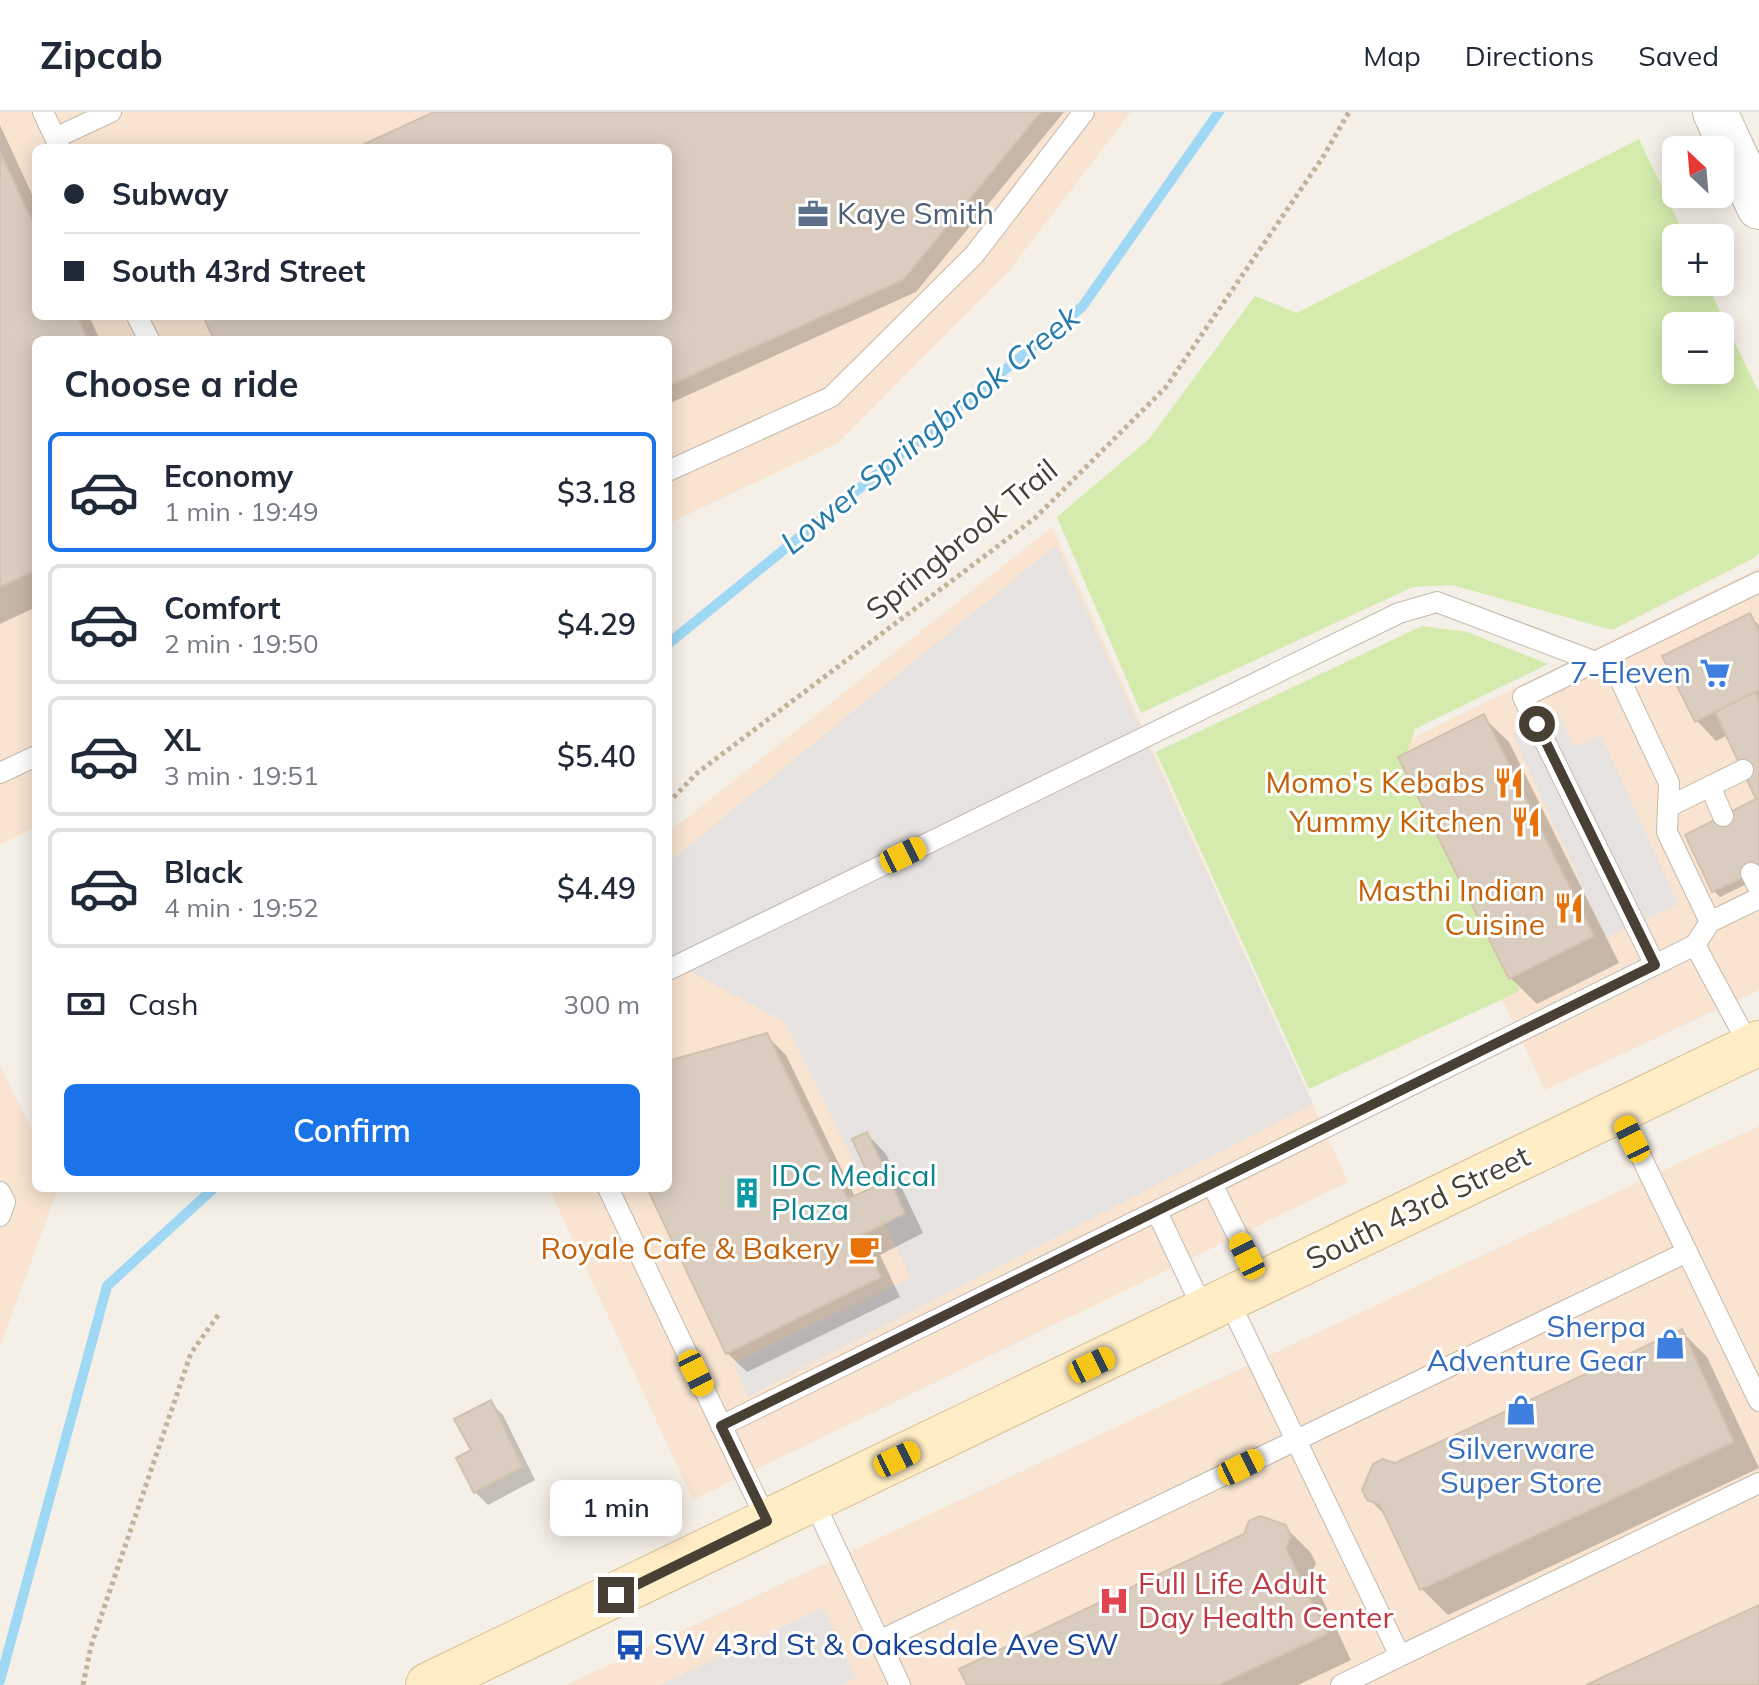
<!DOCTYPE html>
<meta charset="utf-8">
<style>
body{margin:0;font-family:Mulish,sans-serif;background:#f2f2f3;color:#1f2937;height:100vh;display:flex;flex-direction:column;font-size:30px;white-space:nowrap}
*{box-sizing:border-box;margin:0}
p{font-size:26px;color:#747a83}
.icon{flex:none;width:44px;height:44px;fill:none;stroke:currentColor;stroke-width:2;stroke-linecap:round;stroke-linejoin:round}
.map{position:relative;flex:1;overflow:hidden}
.drawer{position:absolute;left:32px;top:224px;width:640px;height:856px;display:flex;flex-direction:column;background:#fff;border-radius:12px;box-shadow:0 4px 20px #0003}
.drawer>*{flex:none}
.guide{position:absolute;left:32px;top:32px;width:640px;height:176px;border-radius:12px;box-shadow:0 4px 20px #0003;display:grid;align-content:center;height:176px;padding:0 32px;background:#fff}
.needle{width:52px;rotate:334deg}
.fabs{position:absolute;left:1662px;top:24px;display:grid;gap:16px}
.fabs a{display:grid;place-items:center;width:72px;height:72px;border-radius:12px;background:#fff;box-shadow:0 4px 20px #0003;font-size:40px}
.end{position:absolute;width:36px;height:36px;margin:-18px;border:10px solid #483f35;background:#fff;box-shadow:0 0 0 4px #fff}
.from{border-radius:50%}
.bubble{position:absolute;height:56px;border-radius:12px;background:#fff;box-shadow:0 4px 20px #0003;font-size:26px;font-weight:600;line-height:56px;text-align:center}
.car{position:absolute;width:24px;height:48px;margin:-24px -12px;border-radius:10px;box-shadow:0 0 6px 2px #0007;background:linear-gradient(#f5c518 24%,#345 0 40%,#f5c518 0 76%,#345 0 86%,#f5c518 0)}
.guide b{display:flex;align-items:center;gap:28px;height:76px;font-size:30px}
.guide b+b{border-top:2px solid #e0e1e3}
.guide i{width:20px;height:20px;background:#1f2937}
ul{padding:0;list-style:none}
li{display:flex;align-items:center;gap:24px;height:120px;margin:0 16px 12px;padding:0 16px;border:4px solid #e0e1e3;border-radius:12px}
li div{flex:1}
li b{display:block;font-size:30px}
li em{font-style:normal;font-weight:600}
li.selected{border-color:#1a73e8}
li>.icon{width:72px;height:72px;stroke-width:1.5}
h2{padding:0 32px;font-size:36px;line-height:96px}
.pay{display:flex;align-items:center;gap:20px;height:88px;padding:0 32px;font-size:30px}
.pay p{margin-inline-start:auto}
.primary-button{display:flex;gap:16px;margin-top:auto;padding:16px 32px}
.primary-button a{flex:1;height:92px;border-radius:12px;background:#1a73e8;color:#fff;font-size:32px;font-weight:600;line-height:92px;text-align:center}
header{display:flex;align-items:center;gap:48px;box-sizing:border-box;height:112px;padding:0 40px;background:#fff;border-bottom:2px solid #e0e1e3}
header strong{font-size:38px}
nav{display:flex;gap:44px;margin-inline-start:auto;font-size:28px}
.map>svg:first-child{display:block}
.commercial{fill:#f8e4d1;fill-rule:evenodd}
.green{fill:#d4ebad;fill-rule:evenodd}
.parking{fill:#e5e2df}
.shadow{fill:#0003}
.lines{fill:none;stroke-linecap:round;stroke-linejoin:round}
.stream{stroke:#9fd8f5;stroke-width:10}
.building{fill:#dacdbf;stroke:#d2c1ae;stroke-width:2}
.service-casing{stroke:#c4b9ac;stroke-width:22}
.tertiary-casing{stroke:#c4b9ac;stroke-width:46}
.secondary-casing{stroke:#d8c094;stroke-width:46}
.path{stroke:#c3b199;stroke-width:5;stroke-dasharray:4 4;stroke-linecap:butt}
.service{stroke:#fff;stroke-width:20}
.tertiary{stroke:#fff;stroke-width:44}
.secondary{stroke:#ffedc6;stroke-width:44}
.route{stroke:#483f35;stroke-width:10}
.labels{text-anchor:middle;stroke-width:6;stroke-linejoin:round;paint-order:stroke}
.service-label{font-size:30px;fill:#4e5e75;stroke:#fff;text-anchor:start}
.street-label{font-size:30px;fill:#483f35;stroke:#fff}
.shop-label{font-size:30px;fill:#366cbe;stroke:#fff;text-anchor:end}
.food-label{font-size:30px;fill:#c56008;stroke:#fff;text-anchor:end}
.culture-label{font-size:30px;fill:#0d838f;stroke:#fff;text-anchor:start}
.health-label{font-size:30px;fill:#be3a42;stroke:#fff;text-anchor:start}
.transit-label{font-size:30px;fill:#164399;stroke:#fff;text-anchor:start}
.water-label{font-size:32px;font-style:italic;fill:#257caa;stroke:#fff}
</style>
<header>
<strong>Zipcab</strong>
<nav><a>Map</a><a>Directions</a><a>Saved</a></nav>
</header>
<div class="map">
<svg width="1759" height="1573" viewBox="0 0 1759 1573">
<rect width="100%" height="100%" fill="#f4efe7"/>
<!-- commercial -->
<path class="commercial" d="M0,0H1131L1008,160L838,331L668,412V228H36V715L0,732ZM36,36H668V204H36Z
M1052,415L1348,1070L693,1388L549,1076H668V721Z
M1759,456V878L1545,978L1386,639Z
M0,954L36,1026V1076H58L0,1235Z
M1759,1014V1573H566L1707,1038Z"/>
<!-- green -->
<path class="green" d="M1639,27L1686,126H1676V170H1706L1759,281V441L1756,445L1612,518L1452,473L1413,475L1141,601L1057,405L1149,327L1255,184L1297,201ZM1676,214H1720V258H1676Z
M1422,514L1467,520L1548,552L1415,617L1406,645L1520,879L1309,977L1156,640Z"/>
<!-- parking -->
<path class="parking" d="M1056,433L1313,992L748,1284L734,1252L911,1165L785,910L668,848V751Z
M1558,600L1574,635L1601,623L1678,792L1606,826L1512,621Z
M823,1496L856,1565L840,1573H660Z"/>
<!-- shadow -->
<path class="shadow" d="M439,0H1064L916,180L668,292V228H216L205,204H668V36H361Z
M0,13L36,91V204H89L100,228H36V495L0,512Z
M1749,503L1759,513V766L1720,785L1714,779L1687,724L1759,688L1728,623L1716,629L1697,609Z
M1483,605L1509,630L1619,851L1537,892L1511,866Z
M766,923L786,943L855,1085L876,1076L867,1022L886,1042L923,1121L880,1143L900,1185L747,1260L727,1241L649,1076H668V951Z
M1681,1219L1707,1245L1759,1356L1448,1503L1422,1477L1389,1407L1369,1387L1396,1353Z
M490,1290L503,1303L535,1368L488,1393L475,1380L473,1339Z
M1285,1415L1311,1441L1316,1451L1311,1463L1351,1548L1298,1573H969Z"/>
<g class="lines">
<!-- stream -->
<path class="stream" d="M668,532L1082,195L1219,0
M0,1569L107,1174L214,1076"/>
</g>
<!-- building -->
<path class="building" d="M434,0H1041L903,168L668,274V228H214L203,204H668V36H356Z
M0,40L36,117V204H77L88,228H36V458L0,475Z
M1750,501L1759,520V578L1695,610L1662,544Z
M1755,580L1759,589V758L1712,780L1685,723L1756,687L1715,600Z
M1484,602L1594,824L1509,867L1398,645Z
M767,921L848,1087L874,1075L852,1027L867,1020L905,1101L862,1123L881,1165L726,1242L647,1076H668V949Z
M1682,1217L1734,1330L1420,1478L1380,1393L1367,1388L1362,1378L1373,1352L1383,1347L1395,1351Z
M491,1288L523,1355L474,1381L456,1346L471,1338L454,1307Z
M1260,1404L1286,1413L1291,1424L1286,1436L1327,1522L1219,1573H967L959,1557L1244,1422L1249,1409Z
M1759,1493V1573H1586Z"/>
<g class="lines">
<!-- service casing -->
<g class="service-casing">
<path id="service" d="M43,0L60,36
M55,26L111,0
M137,204L149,228
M668,359L831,285L974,143L1084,0
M1609,544L1669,671L1667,720L1710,810
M0,661L36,644
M1710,674L1723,704
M1668,695L1743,658
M1751,761L1759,777
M1695,833L1750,935
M1655,853L1523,585L1759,470
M668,858L1399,501L1437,490L1596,550
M1619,999L1759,1289
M1212,1072L1261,1171
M608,1076L767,1409
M0,1080L5,1090L0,1104
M1157,1100L1204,1199
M1228,1187L1400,1544L1759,1371
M721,1314L1695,833L1710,810L1759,786
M813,1388L900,1573
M879,1529L1687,1140
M1341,1573L1400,1544"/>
</g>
<!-- tertiary casing -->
<g class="tertiary-casing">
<path id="tertiary" d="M1715,0L1759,95"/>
</g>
<!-- secondary casing -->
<g class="secondary-casing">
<path id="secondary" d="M428,1573L1759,931"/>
</g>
<!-- path -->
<path class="path" d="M668,691L697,661L1035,406L1166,275L1323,45L1349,0
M83,1573L91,1534L191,1241L219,1202"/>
<!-- service -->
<use href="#service" class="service"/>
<!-- tertiary -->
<use href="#tertiary" class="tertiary"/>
<!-- secondary -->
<use href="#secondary" class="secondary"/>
</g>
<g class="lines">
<!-- route -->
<path class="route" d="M616,1483L767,1409L721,1314L1655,853L1537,612"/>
</g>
<!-- icons -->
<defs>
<g id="office-bare" transform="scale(2.4)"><path d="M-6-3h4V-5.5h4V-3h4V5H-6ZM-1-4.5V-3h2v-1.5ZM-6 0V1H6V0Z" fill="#5c6f8a" stroke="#fff" stroke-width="2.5" paint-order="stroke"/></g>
<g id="supermarket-bare" transform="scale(2.4)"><path d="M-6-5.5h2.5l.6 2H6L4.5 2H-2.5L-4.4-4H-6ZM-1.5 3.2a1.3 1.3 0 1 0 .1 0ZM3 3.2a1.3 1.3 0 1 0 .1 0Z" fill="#3f7fe0" stroke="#fff" stroke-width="2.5" paint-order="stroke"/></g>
<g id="restaurant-bare" transform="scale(2.4)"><path d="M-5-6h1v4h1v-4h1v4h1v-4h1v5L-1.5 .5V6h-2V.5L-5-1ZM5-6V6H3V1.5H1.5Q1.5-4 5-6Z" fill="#e8710a" stroke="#fff" stroke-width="2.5" paint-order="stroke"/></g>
<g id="building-bare" transform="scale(2.4)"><path d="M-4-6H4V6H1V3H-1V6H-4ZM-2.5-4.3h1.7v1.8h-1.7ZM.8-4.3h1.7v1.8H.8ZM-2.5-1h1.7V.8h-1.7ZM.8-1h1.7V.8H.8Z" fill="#0f9aa8" stroke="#fff" stroke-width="2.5" paint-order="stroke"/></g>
<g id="cafe-bare" transform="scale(2.4)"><path d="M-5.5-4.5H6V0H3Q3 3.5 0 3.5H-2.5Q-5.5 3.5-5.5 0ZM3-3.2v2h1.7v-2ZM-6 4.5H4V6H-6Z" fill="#e8710a" stroke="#fff" stroke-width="2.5" paint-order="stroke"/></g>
<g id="shop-bare" transform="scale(2.4)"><path d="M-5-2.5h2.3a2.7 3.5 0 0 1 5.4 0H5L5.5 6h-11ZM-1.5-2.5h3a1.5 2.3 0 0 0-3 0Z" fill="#3f7fe0" stroke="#fff" stroke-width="2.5" paint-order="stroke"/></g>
<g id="hospital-bare" transform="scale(2.4)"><path d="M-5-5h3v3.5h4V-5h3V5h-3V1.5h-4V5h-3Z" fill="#e0444e" stroke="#fff" stroke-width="2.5" paint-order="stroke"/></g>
<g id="bus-bare" transform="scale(2.4)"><path d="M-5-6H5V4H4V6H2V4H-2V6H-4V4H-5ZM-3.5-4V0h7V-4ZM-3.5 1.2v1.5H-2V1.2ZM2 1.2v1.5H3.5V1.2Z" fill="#1a4fb4" stroke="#fff" stroke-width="2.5" paint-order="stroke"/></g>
</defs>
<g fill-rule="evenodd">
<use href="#office-bare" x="813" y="102"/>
<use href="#supermarket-bare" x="1715" y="561"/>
<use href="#restaurant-bare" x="1509" y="671"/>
<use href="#restaurant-bare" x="1526" y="710"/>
<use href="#restaurant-bare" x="1569" y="796"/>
<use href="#building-bare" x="747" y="1081"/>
<use href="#cafe-bare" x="864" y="1137"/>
<use href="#shop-bare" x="1670" y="1232"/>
<use href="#shop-bare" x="1521" y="1298"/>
<use href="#hospital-bare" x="1114" y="1489"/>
<use href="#bus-bare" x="630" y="1533"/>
</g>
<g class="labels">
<!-- service labels -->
<g class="service-label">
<text x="837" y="112">Kaye Smith</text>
</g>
<!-- street labels -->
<g class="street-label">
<text transform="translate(962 428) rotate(-39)" y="10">Springbrook Trail</text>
<text transform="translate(1418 1096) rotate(-26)" y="10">South 43rd Street</text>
</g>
<!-- shop labels -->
<g class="shop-label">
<text x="1691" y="571">7-Eleven</text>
<text x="1646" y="1225">Sherpa<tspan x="1646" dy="34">Adventure Gear</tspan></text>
<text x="1521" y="1347" text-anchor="middle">Silverware<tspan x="1521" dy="34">Super Store</tspan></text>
</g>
<!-- food labels -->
<g class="food-label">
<text x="1485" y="681">Momo's Kebabs</text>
<text x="1502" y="720">Yummy Kitchen</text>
<text x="1545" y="789">Masthi Indian<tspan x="1545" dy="34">Cuisine</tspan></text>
<text x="840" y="1147">Royale Cafe &amp; Bakery</text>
</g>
<!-- culture labels -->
<g class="culture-label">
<text x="771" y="1074">IDC Medical<tspan x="771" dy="34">Plaza</tspan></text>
</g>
<!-- health labels -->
<g class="health-label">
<text x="1138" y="1482">Full Life Adult<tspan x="1138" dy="34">Day Health Center</tspan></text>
</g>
<!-- transit labels -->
<g class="transit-label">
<text x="654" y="1543">SW 43rd St &amp; Oakesdale Ave SW</text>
</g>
<!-- water labels -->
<g class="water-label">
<text transform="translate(930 318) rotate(-39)" y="11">Lower Springbrook Creek</text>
</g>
</g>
</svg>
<div class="fabs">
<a><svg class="needle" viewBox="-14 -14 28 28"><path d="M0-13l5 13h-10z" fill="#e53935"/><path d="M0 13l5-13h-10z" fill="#747a83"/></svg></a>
<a>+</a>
<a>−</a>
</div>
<i class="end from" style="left:1537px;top:612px"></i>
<i class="end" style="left:616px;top:1483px"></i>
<div class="bubble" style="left:550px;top:1368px;width:132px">1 min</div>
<i class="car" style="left:903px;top:743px;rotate:64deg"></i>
<i class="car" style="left:1632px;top:1027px;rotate:334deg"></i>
<i class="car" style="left:1247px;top:1144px;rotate:334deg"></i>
<i class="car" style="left:1092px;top:1253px;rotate:64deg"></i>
<i class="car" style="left:696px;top:1261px;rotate:154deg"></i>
<i class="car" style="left:897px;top:1347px;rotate:64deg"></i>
<i class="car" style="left:1241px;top:1355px;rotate:64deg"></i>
<div class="guide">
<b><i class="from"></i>Subway</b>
<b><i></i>South 43rd Street</b>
</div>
<section class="drawer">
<h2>Choose a ride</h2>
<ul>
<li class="selected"><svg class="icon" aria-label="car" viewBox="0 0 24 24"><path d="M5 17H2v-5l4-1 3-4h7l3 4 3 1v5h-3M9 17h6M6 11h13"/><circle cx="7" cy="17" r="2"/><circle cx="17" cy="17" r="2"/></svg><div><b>Economy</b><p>1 min · 19:49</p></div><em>$3.18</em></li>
<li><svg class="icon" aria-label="car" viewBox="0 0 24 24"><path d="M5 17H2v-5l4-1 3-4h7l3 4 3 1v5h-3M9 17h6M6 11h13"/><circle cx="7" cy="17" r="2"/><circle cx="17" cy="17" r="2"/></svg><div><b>Comfort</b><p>2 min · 19:50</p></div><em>$4.29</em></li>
<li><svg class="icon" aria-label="car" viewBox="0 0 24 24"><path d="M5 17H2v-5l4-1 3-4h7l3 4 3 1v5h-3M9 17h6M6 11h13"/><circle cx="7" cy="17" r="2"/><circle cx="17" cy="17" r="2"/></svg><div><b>XL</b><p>3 min · 19:51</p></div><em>$5.40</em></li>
<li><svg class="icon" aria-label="car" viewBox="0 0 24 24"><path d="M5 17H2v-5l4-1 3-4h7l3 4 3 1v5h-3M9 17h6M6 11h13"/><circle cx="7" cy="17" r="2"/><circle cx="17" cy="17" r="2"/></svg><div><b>Black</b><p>4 min · 19:52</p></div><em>$4.49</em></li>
</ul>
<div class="pay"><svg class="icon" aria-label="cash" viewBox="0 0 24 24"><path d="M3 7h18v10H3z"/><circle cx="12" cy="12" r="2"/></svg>Cash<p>300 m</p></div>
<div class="primary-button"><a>Confirm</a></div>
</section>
</div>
